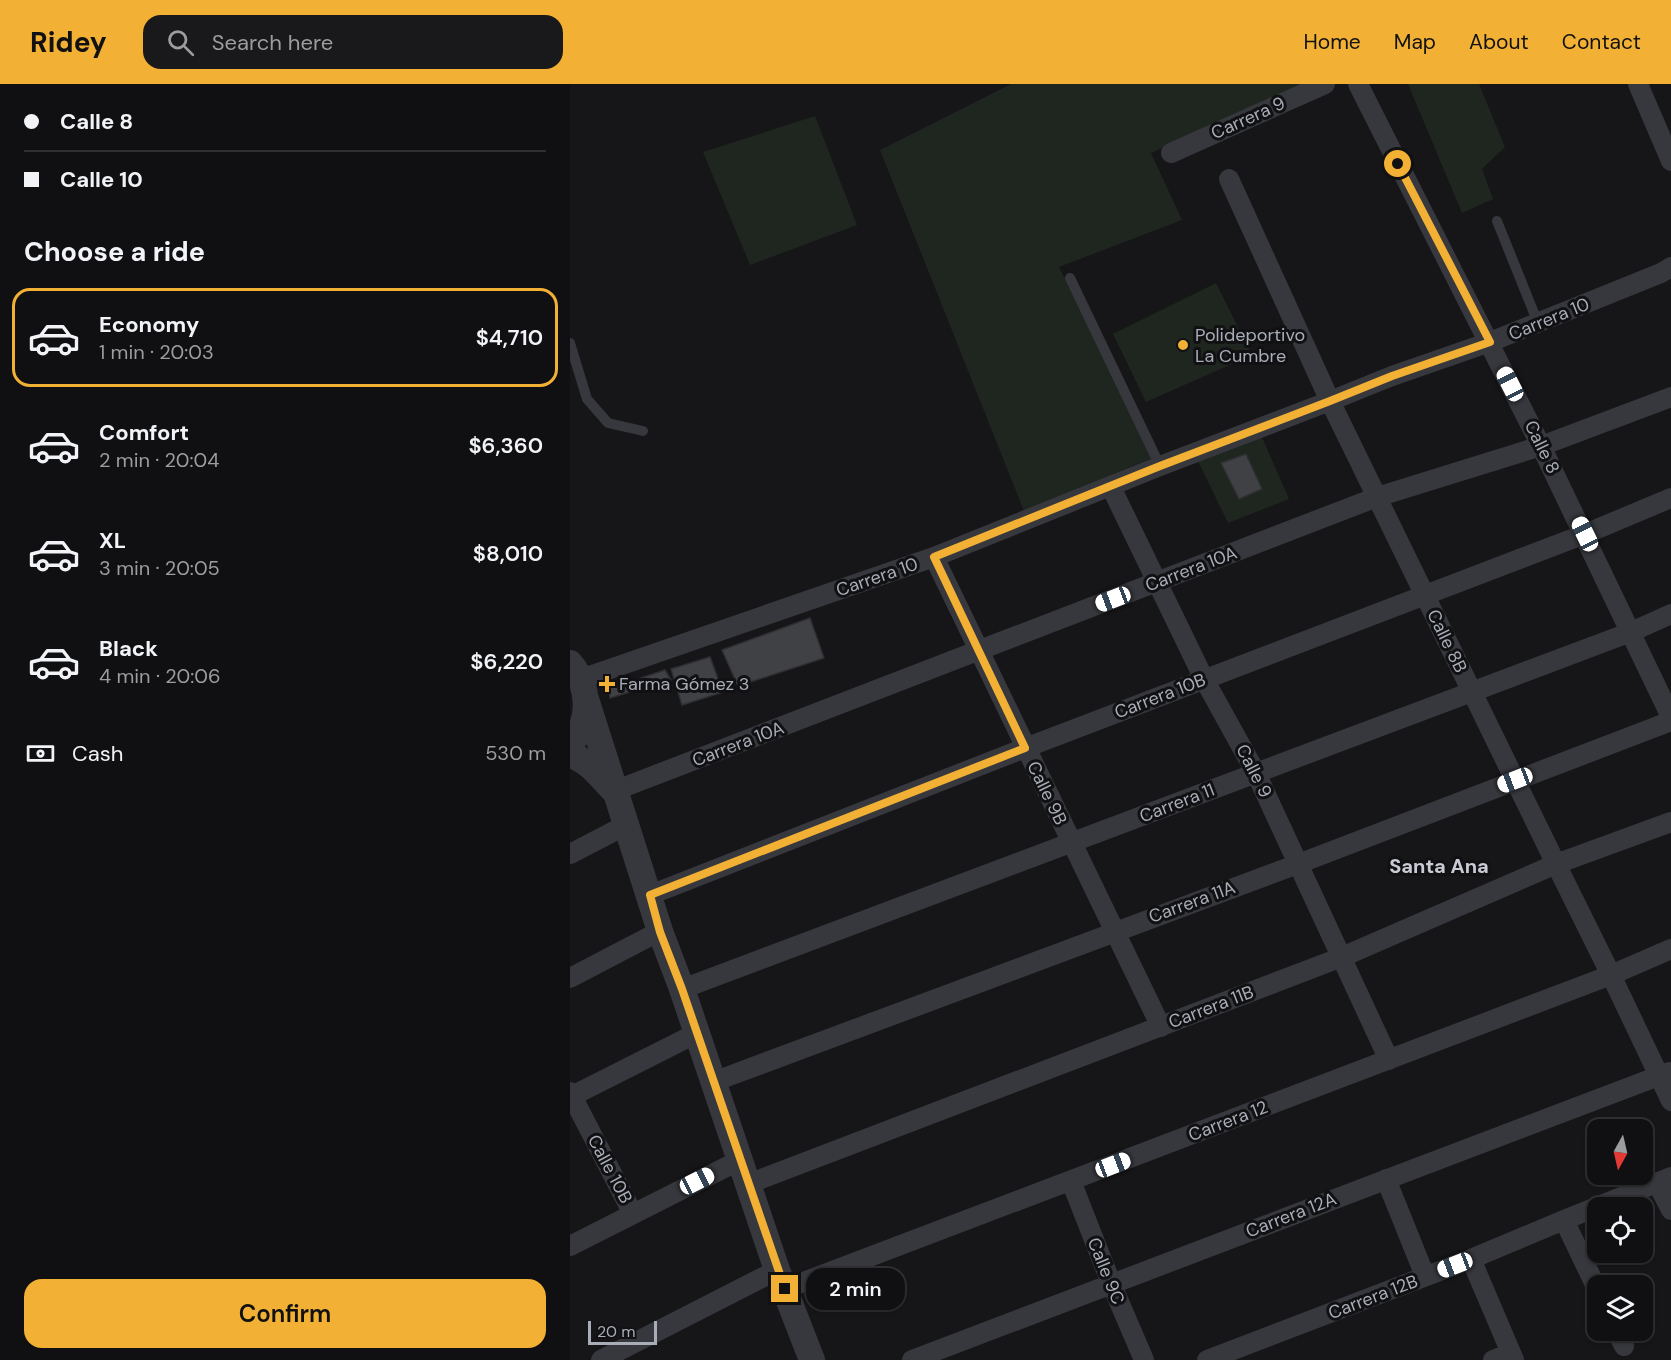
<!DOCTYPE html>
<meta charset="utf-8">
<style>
body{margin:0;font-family:"DM Sans",sans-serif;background:#19191b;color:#f1f3f6;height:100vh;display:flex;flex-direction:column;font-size:22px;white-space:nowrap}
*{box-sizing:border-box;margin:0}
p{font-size:20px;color:#9c9d9f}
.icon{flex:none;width:33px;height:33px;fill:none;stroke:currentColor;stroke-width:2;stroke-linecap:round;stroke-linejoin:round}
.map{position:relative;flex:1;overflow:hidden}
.drawer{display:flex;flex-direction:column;background:#101012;width:570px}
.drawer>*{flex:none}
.top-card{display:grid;align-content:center;height:132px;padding:0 24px;background:#101012}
.needle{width:39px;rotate:188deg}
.controls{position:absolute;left:1017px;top:1035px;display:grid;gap:12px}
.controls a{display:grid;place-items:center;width:66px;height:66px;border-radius:12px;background:#101012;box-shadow:0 2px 4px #0004,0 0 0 2px #303032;font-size:30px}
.scale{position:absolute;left:18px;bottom:15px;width:69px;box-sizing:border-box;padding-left:6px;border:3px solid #a8adb8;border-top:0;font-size:16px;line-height:21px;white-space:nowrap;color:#a8adb8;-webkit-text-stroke:4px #111113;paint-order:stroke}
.end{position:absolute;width:27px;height:27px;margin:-14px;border:8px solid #f2b134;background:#111;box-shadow:0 0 0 3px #111}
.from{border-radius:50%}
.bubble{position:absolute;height:42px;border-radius:18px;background:#101012;box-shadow:0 2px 4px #0004,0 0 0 2px #303032;font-size:20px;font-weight:600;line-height:42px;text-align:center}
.car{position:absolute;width:18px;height:36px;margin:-18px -9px;border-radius:8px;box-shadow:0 0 4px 2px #0007;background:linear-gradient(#fff 24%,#345 0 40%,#fff 0 76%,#345 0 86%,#fff 0)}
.top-card b{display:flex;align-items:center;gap:21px;height:57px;font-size:22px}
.top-card b+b{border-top:2px solid #303032}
.top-card i{width:15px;height:15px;background:#f1f3f6}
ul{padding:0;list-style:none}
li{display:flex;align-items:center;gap:18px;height:99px;margin:0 12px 9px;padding:0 12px;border:3px solid transparent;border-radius:18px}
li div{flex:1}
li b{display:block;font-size:22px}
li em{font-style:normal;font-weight:600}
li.on{border-color:#f2b134}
li>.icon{width:54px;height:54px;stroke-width:1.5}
h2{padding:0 24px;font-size:27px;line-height:72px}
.pay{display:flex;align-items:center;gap:15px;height:66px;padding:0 24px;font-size:22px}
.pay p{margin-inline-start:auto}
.primary-button{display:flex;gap:12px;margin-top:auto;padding:12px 24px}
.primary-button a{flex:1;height:69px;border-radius:18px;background:#f2b134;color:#111;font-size:24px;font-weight:600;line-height:69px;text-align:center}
header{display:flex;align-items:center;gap:36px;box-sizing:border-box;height:84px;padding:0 30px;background:#f2b134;color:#111}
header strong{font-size:28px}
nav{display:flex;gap:33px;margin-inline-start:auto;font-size:21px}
.search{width:420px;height:54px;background:#19191b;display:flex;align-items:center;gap:15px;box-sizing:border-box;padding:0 21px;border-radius:18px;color:#9c9d9f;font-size:22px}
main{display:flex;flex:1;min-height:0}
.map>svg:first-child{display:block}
.green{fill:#1e261f}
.building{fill:#404145;stroke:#303034;stroke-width:1.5}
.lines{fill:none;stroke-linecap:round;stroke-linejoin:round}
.service{stroke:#37383d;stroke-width:10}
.minor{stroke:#37383d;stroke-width:20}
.tertiary{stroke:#37383d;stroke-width:26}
.route{stroke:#f2b134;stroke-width:8}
.poi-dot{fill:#f2b134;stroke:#111113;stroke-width:2}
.labels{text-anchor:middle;stroke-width:6;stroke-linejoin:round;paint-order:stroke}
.street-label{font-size:18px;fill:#a8adb8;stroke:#111113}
.poi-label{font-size:18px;fill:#a8adb8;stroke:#111113;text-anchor:start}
.neighbourhood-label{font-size:20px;font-weight:bold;fill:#c9ccd4;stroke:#111113}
</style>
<header>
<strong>Ridey</strong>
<div class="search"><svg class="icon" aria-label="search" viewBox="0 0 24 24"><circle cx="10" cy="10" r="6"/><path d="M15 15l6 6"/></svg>Search here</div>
<nav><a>Home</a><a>Map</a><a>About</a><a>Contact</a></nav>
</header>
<main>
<section class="drawer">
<div class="top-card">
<b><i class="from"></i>Calle 8</b>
<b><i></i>Calle 10</b>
</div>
<h2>Choose a ride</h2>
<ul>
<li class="on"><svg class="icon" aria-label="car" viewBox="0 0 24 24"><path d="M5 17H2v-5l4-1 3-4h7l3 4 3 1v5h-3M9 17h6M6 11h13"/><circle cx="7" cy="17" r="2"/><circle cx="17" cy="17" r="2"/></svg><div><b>Economy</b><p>1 min · 20:03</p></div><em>$4,710</em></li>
<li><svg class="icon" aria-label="car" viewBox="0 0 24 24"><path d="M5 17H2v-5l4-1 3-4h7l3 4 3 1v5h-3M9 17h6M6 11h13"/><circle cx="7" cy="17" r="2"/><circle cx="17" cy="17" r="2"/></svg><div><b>Comfort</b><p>2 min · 20:04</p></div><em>$6,360</em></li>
<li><svg class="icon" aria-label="car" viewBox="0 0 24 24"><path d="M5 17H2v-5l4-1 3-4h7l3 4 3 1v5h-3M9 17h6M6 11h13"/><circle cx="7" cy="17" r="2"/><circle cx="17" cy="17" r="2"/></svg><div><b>XL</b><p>3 min · 20:05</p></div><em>$8,010</em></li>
<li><svg class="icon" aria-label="car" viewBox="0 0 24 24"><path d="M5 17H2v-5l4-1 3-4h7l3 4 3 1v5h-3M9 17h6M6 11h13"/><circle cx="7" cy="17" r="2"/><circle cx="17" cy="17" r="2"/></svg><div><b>Black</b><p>4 min · 20:06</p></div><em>$6,220</em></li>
</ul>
<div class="pay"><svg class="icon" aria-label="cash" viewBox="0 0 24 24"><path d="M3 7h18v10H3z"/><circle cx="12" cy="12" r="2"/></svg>Cash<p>530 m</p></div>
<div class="primary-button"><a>Confirm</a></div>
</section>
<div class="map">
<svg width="1101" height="1276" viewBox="0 0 1101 1276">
<rect width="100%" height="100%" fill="#161618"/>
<!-- green -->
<path class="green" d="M441,0H737L581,69L612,136L489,183L584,373L454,427L310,66Z
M838,0H909L935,63L912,85L923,115L892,129Z
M245,32L287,141L180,181L133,68Z
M646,199L682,271L576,318L543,250Z
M688,344L719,415L658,439L624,369Z"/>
<!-- building -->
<path class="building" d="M676,370L692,405L669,415L651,379Z
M240,534L254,574L168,602L152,566Z
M140,573L153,608L112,621L101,585Z
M95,586L101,596L68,605L65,596Z
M61,598L63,607L40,614L39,604Z"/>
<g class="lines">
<!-- service -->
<path class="service" d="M927,137L968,239
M500,194L590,382
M0,259L17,315L38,339L73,347"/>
<!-- minor -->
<path class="minor" d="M788,0L971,362L1101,633
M1068,0L1101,77
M601,69L755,0
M659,95L760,317L986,780L1041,891L1101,1017
M541,403L634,595L686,689L819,976
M364,473L591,943
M11,595L364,473L590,382L760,317L822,292L920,258L1091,189L1101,183
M44,707L807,413L971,362L1101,313
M0,770L56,741
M80,811L455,664L1015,450L1101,414
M0,894L90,847
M112,905L1061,548L1101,530
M143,998L728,780L1101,637
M0,1008L63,1130
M2,1012L127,949
M816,1095L855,1192
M501,1097L541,1199L574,1276
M1087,1099L1101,1126
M178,1100L772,873L986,780L1101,738
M994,1136L1028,1207
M0,1162L170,1076
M901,1175L944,1276
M215,1205L1041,891L1101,865
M1046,1246L1054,1262
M31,1276L207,1186
M342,1276L1099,988
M637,1276L901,1175L994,1136L1101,1093
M923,1276L941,1269"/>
<!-- tertiary -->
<path class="tertiary" d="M0,579C20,602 22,638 0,660
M16,615L90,847L112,905L207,1186L242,1276
M0,671C17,675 31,694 43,706"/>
</g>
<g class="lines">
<!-- route -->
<path class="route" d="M215,1205L112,905L90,848L80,811L455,664L364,473L590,382L760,317L822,292L920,258L828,80"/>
</g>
<!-- markers -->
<g class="poi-dot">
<circle cx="613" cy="261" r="6"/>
<path d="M34 591h6v6h6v6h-6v6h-6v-6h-6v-6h6z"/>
</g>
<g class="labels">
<!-- street labels -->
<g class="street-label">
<text transform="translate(678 34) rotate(-24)" y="6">Carrera 9</text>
<text transform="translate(979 235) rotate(-22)" y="6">Carrera 10</text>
<text transform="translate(972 363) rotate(64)" y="6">Calle 8</text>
<text transform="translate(621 485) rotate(-21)" y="6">Carrera 10A</text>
<text transform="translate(307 493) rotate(-19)" y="6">Carrera 10</text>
<text transform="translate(877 557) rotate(64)" y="6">Calle 8B</text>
<text transform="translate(590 612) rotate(-21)" y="6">Carrera 10B</text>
<text transform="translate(168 660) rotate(-21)" y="6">Carrera 10A</text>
<text transform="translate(684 687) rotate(63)" y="6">Calle 9</text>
<text transform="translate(477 709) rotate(64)" y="6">Calle 9B</text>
<text transform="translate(607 719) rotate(-21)" y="6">Carrera 11</text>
<text transform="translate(622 818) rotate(-20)" y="6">Carrera 11A</text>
<text transform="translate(641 923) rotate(-21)" y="6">Carrera 11B</text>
<text transform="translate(658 1037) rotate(-21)" y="6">Carrera 12</text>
<text transform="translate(40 1085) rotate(62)" y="6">Calle 10B</text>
<text transform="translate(721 1131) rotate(-21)" y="6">Carrera 12A</text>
<text transform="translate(536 1187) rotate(68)" y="6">Calle 9C</text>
<text transform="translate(803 1213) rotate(-21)" y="6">Carrera 12B</text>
</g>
<!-- poi labels -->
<g class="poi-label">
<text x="625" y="257">Polideportivo<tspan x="625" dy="21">La Cumbre</tspan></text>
<text x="49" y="606">Farma Gómez 3</text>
</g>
<!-- neighbourhood labels -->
<g class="neighbourhood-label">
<text x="869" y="789">Santa Ana</text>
</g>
</g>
</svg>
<div class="controls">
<a><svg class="needle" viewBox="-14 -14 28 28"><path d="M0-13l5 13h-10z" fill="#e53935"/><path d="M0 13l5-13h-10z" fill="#9c9d9f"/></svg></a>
<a><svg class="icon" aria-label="locate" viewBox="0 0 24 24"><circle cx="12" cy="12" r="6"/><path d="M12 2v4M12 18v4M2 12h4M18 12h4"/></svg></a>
<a><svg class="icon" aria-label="layers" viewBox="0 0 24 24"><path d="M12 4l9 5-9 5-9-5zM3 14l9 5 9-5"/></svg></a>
</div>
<div class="scale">20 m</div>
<i class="end from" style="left:828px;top:80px"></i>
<i class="end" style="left:215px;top:1205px"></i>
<div class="bubble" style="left:236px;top:1184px;width:99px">2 min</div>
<i class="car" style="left:940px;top:300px;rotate:333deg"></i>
<i class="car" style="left:1015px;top:450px;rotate:334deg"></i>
<i class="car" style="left:543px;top:515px;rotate:249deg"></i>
<i class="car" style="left:945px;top:696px;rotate:249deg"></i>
<i class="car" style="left:543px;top:1081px;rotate:69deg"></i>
<i class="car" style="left:127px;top:1097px;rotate:63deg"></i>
<i class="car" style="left:885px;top:1181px;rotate:249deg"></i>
</div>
</main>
